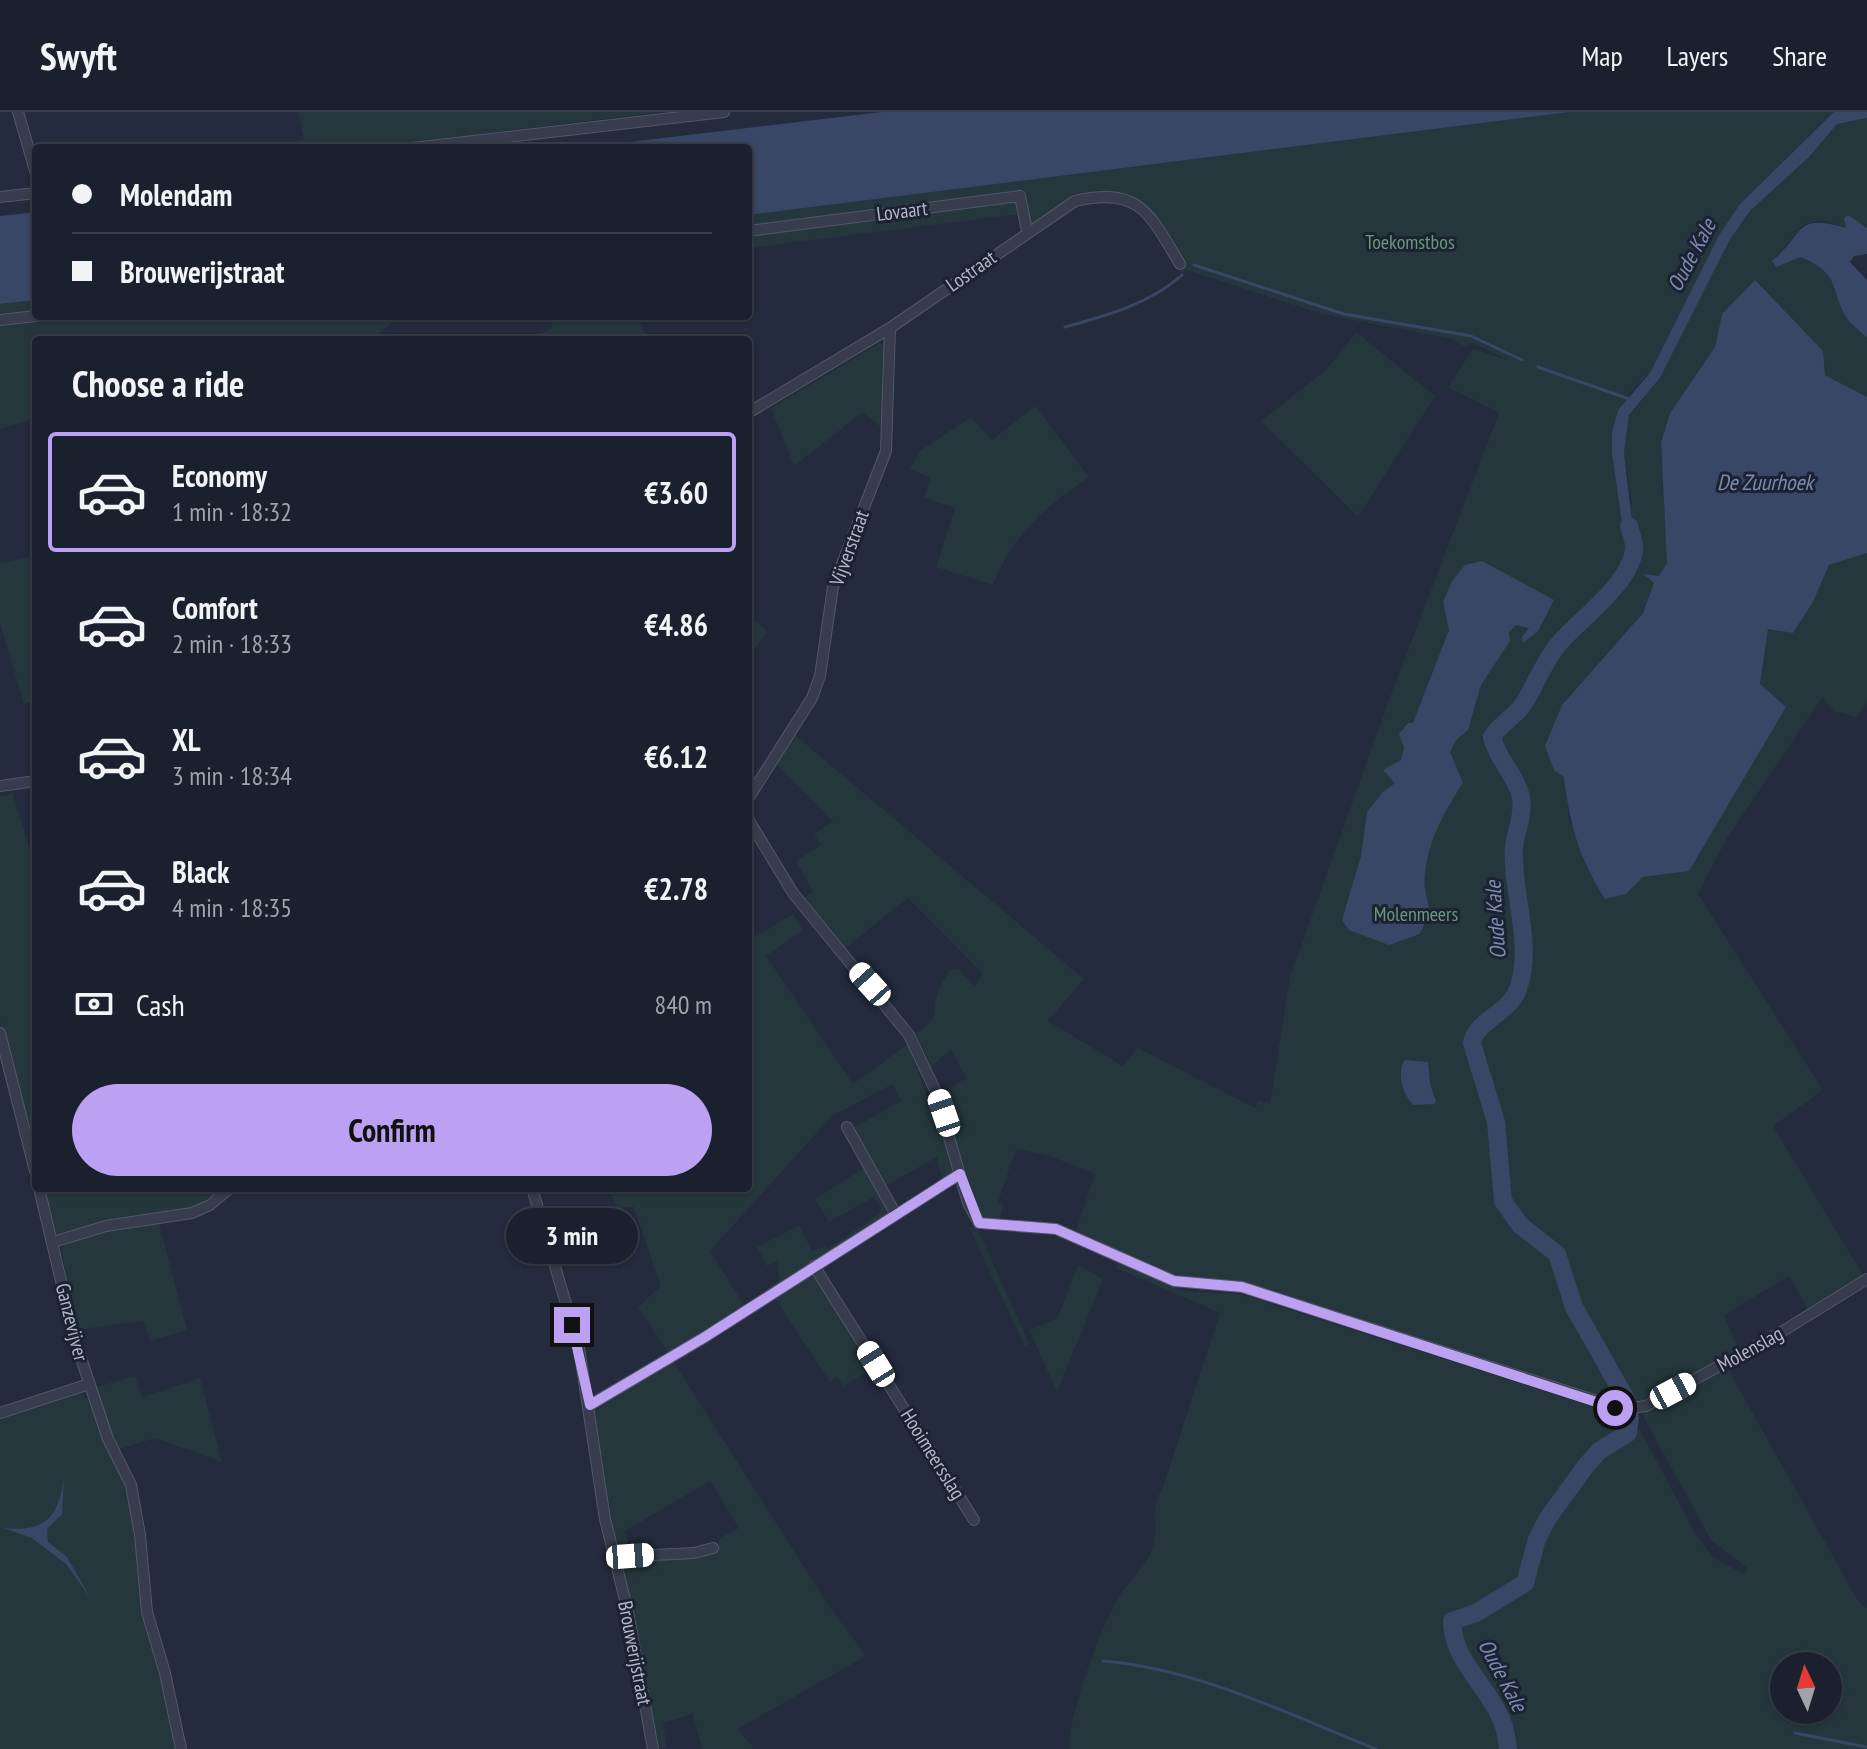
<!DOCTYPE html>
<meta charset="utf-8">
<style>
body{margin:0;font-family:"PT Sans Narrow",sans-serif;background:#272d39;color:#f1f3f6;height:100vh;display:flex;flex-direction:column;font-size:30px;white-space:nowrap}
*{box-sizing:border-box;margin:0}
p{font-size:26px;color:#9fa3aa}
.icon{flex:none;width:44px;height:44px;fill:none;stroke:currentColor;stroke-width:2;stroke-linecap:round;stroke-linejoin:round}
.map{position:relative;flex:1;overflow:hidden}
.side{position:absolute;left:32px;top:224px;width:720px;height:856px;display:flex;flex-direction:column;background:#1a202d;border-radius:8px;box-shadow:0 2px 6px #0004,0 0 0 2px #383e49}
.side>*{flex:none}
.hud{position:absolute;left:32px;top:32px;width:720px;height:176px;border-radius:8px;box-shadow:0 2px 6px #0004,0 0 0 2px #383e49;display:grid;align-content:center;height:176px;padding:0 40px;background:#1a202d}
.needle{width:52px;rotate:356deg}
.tools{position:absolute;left:1770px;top:1540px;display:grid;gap:16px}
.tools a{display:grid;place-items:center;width:72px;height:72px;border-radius:50%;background:#1a202d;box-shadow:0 2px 6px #0004,0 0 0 2px #383e49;font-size:40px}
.end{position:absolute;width:36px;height:36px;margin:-18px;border:10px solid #bca0f2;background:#111;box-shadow:0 0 0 4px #111}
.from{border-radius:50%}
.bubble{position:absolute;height:56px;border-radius:28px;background:#1a202d;box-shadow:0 2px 6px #0004,0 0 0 2px #383e49;font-size:26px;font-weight:600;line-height:56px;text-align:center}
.car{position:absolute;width:24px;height:48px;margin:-24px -12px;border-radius:10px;box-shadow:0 0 6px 2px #0007;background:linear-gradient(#fff 24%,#345 0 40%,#fff 0 76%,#345 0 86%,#fff 0)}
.hud b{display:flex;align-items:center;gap:28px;height:76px;font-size:30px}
.hud b+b{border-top:2px solid #383e49}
.hud i{width:20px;height:20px;background:#f1f3f6}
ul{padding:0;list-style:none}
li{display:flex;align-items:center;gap:24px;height:120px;margin:0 16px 12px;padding:0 24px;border:4px solid transparent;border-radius:8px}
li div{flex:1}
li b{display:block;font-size:30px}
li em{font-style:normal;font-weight:600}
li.active{border-color:#bca0f2}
li>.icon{width:72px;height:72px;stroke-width:1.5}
h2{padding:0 40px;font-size:36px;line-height:96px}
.pay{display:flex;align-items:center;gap:20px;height:88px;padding:0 40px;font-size:30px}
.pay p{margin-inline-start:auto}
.primary-button{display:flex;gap:16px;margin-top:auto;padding:16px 40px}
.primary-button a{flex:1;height:92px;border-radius:48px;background:#bca0f2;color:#111;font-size:32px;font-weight:600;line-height:92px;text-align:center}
header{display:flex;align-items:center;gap:48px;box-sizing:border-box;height:112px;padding:0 40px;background:#1a202d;border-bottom:2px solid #383e49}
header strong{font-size:38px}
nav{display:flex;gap:44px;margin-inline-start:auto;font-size:28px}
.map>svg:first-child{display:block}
.green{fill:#25373d;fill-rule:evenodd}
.water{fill:#394665}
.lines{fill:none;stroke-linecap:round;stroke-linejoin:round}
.stream{stroke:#394665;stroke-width:3}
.river{stroke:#394665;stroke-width:18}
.minor-casing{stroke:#525867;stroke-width:12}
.minor{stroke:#373d4c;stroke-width:10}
.route{stroke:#bca0f2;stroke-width:10}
.labels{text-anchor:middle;stroke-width:6;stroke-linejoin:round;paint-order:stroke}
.street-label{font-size:20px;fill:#b3b8c7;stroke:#1c2231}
.park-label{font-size:20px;fill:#6a987a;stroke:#1c2231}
.water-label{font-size:22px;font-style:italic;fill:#7b8baf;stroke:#1c2231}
</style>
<header>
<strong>Swyft</strong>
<nav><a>Map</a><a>Layers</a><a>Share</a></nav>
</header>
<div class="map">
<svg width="1867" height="1637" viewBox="0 0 1867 1637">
<rect width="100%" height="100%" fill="#232b3c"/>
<!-- green -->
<path class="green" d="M298,0H662L361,36H263L304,27Z
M1569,0H1834L1740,92L1719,123L1650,261L1628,282L1612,320L1620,394L1632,392L1624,341L1629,304L1660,266L1729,129L1749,100L1810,44L1837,12L1867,6V116L1864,111L1847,116L1821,108L1803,113L1772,150L1776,155L1801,145C1840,164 1829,172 1845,203C1849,212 1861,219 1867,226V285L1825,263L1755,168L1722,202L1715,235L1670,301L1661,329L1667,450L1660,464L1644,463L1654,471L1643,501L1562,593L1569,708L1626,782L1642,765L1689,759L1760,572L1768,516L1793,521L1813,490L1829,453L1867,441V591L1856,605L1836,600L1822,586L1727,726L1698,782L1823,978L1773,1014L1863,1163L1809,1199L1789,1164L1724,1203L1739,1238L1640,1291L1634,1287L1579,1193L1566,1159L1560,1163L1576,1208L1614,1270L1620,1293L1248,1174L1176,1166L1075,1122L1095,1062L1050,1044L1016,1037L998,1090L1004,1092L998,1110H987L976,1102L941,982L966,966L951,938L931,954L916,922C942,904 930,900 939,877C942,871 946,865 949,859L958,857L975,874L983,862L908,786L843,838L803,787L813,780L796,749L821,733L814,722L833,709L776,652L795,623L1084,867L1048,909L1123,954L1138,936L1255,996L1258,988L1270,992L1290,865L1390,585L1499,301L1448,275L1473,237L1508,248L1471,230L1467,236L1452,227L1322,202L1186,158L1182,161L1179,156L1186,150L1146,95L1088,86L1027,119L1021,102L748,136V103ZM1518,734L1527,863L1511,899L1476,930L1473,912L1504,894L1517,861L1509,735Z
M36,188V204H401L377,223L378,228H36V306L0,317V192Z
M549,204H635L649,228H526L553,216Z
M1356,220L1435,284L1358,405L1261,309L1326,258Z
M880,231L884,234L882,316L863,300L794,354L771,296Z
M1035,294L1089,365C1046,394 1011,425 993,473L936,455L955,396L924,386L930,366L910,357L921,338L971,305L992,328Z
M36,444V587L24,592L0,512V451Z
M748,504L768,520L748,544Z
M13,682L36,758V1047L0,910V684Z
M793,802L803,818L766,844L853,972L908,932L955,1060L942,1067L937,1045L885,1074L853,1016L901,989L893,972L832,1004L710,1139L744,1193L780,1168L777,1149L767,1154L757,1135L799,1113L812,1139L826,1134L828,1137L880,1101L881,1095L874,1085L829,1110L815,1087L864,1056L887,1102L670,1243L638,1195L661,1174L633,1094L618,1097L608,1076H748V815L755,825Z
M43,1076H223L191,1097L57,1125Z
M159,1111L187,1218L150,1229L143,1209L75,1218L61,1135L89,1123Z
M976,1114L1029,1231L1025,1235L969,1115Z
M1119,1152L1185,1179L1239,1182L1621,1303L1618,1321L1581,1351L1545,1403L1534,1425L1528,1460L1522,1467L1512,1477L1456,1503V1509L1505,1488L1531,1471L1541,1428L1550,1407L1562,1398L1600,1343L1631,1316L1640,1318L1696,1423L1714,1446L1744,1462L1747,1456L1711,1428L1644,1306V1299L1727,1255L1858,1489L1867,1496V1637H1069C1068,1605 1101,1513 1119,1485C1129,1468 1148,1454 1153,1434C1160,1411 1148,1399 1163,1375L1220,1201L1116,1156ZM1784,1554H1828V1598H1784Z
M1078,1153L1103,1167L1057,1280L1029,1218L1057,1207Z
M812,1164L819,1167L875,1255L844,1274L836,1265L830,1270L774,1185L802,1166Z
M673,1249L829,1494L866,1544L738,1617L754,1637H702L693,1602L663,1611L667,1635L657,1637L620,1450L716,1441L720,1426L739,1416L710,1369L625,1419L631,1437L617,1440L594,1299Z
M135,1264L142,1285L200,1266L222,1350L155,1326L117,1338L93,1276Z
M80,1280L91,1290L130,1388L177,1637H0V1307Z"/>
<!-- water -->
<path class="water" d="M882,0H1569L748,103V36H579Z
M1834,0H1867V6L1837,12L1810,44L1749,100L1729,129L1660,266L1629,303L1624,341L1635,436L1623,418L1612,341V320L1618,298L1650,261L1719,123L1740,92Z
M36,100V188L0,192V104Z
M1848,103L1867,116V142L1854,144L1850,150L1867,168V226C1861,219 1849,212 1845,203C1829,172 1840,163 1801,145L1776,155L1772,149C1806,121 1793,101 1846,116L1844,106Z
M1755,168L1823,239L1825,263L1867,285V441L1829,453L1813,490L1793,521L1768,517L1760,572L1786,595L1689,759L1643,765L1626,782L1605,787C1579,745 1570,715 1564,665L1554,658L1545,634L1562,593L1643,501L1654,471L1643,462L1659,464L1667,451L1661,330L1670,301L1715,235L1722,202Z
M1482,449L1554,488L1538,519L1523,531L1522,525L1529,516L1516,513L1509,520L1510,529L1481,573L1468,618L1456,628L1450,640L1463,671C1445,698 1428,729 1425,762C1422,792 1437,787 1420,822L1389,833L1349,818L1342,808L1361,744L1367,700L1382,681L1395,671L1383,658L1401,648L1404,636L1399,622L1408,611H1413L1449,518L1443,490L1452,469L1465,453Z
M1405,948L1428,950L1430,971L1436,990L1434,992L1413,993C1403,983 1396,959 1405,948Z
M64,1366L62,1402L47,1417L48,1430L67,1445L90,1485L66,1452L32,1426L3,1416C44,1420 58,1408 64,1366Z"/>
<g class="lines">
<!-- stream -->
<path class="stream" d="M1194,153L1344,202L1471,224L1522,248
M1065,215C1105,204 1150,192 1182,163
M1538,255L1629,287
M1103,1549C1199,1557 1287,1602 1376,1637
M1795,1621L1867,1635"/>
<!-- river -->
<path class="river" d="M1627,1289L1574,1195L1557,1142L1520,1113L1503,1089L1496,1010L1472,931C1476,908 1510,901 1518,877C1534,832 1511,780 1514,734C1516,718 1524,703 1521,686C1518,666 1497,647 1492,625C1500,612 1514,605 1522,594C1535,575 1542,553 1557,534C1578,508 1629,474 1634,438C1635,431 1631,421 1629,414
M1508,1637C1507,1629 1506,1619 1503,1612C1490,1575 1453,1551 1452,1509L1476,1501L1525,1471L1537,1427L1548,1406L1585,1355L1599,1339L1628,1321L1630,1305"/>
<!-- minor casing -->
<g class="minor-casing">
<path id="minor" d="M18,0L36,62
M412,36L724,0
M0,85L36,81
M748,119L1020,84L1027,119
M0,208L36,204
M748,301L890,216L1075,89C1141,74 1150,103 1180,152
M0,674L36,669
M748,687L812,586L820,564L833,475L886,339L890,216
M748,707L793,781L909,923L936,980L968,1091L979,1111L1056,1117L1174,1169L1242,1175L1622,1297L1646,1294L1783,1219L1867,1167
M0,921L36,1063
M847,1015L895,1101
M39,1076L75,1228L108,1327L131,1373L140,1423L147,1500L165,1561L181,1637
M532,1076L579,1236L605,1407L628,1500L653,1637
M53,1130L106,1114L192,1101L210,1093L230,1076
M814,1154L974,1408
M590,1293L705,1225L960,1062
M0,1301L89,1272
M614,1445L694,1441L713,1436"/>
</g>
<!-- minor -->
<use href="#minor" class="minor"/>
</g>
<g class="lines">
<!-- route -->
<path class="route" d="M572,1213L590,1293L705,1225L960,1062L979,1111L1056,1117L1174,1169L1242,1175L1615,1296"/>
</g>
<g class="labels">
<!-- street labels -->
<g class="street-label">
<text transform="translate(902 99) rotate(-7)" y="7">Lovaart</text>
<text transform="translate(971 159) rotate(-35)" y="7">Lostraat</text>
<text transform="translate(849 436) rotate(-70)" y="7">Vijverstraat</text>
<text transform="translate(72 1210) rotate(76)" y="7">Ganzevijver</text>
<text transform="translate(1750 1237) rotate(-29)" y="7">Molenslag</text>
<text transform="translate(933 1342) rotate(58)" y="7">Hooimeersslag</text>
<text transform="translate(635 1541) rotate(79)" y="7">Brouwerijstraat</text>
</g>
<!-- park labels -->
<g class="park-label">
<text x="1410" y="137">Toekomstbos</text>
<text x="1416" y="809">Molenmeers</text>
</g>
<!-- water labels -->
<g class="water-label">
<text transform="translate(1691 143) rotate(-62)" y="8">Oude Kale</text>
<text x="1765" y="378">De Zuurhoek</text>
<text transform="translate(1495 808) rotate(-94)" y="8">Oude Kale</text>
<text transform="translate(1503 1563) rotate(62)" y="8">Oude Kale</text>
</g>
</g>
</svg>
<div class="tools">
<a><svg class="needle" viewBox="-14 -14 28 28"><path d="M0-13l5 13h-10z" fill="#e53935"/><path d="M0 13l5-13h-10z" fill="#9fa3aa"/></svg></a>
</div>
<i class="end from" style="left:1615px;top:1296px"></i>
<i class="end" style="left:572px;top:1213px"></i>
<div class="bubble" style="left:506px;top:1096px;width:132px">3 min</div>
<i class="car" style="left:870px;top:872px;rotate:318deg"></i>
<i class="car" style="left:944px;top:1001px;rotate:341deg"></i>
<i class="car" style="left:876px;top:1252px;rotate:328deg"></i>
<i class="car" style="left:1673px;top:1279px;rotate:62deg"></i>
<i class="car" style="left:630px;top:1444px;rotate:86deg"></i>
<div class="hud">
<b><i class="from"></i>Molendam</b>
<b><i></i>Brouwerijstraat</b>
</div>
<section class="side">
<h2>Choose a ride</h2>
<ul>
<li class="active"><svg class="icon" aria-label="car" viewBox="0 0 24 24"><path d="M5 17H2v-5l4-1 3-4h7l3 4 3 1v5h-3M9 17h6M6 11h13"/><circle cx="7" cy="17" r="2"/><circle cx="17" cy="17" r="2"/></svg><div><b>Economy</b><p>1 min · 18:32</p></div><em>€3.60</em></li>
<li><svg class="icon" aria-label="car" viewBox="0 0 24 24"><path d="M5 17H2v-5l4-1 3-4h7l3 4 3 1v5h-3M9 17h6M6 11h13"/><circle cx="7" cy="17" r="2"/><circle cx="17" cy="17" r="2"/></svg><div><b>Comfort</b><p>2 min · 18:33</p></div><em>€4.86</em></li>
<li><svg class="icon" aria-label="car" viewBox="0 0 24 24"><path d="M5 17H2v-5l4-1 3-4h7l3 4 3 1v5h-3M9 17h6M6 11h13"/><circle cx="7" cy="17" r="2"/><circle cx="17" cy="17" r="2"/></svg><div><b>XL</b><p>3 min · 18:34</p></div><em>€6.12</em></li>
<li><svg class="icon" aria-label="car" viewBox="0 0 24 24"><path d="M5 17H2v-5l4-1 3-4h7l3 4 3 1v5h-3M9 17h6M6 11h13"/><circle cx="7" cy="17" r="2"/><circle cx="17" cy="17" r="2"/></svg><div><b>Black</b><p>4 min · 18:35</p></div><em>€2.78</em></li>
</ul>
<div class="pay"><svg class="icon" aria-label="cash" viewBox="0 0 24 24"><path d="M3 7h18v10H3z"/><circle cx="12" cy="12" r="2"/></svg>Cash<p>840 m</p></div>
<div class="primary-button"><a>Confirm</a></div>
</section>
</div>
